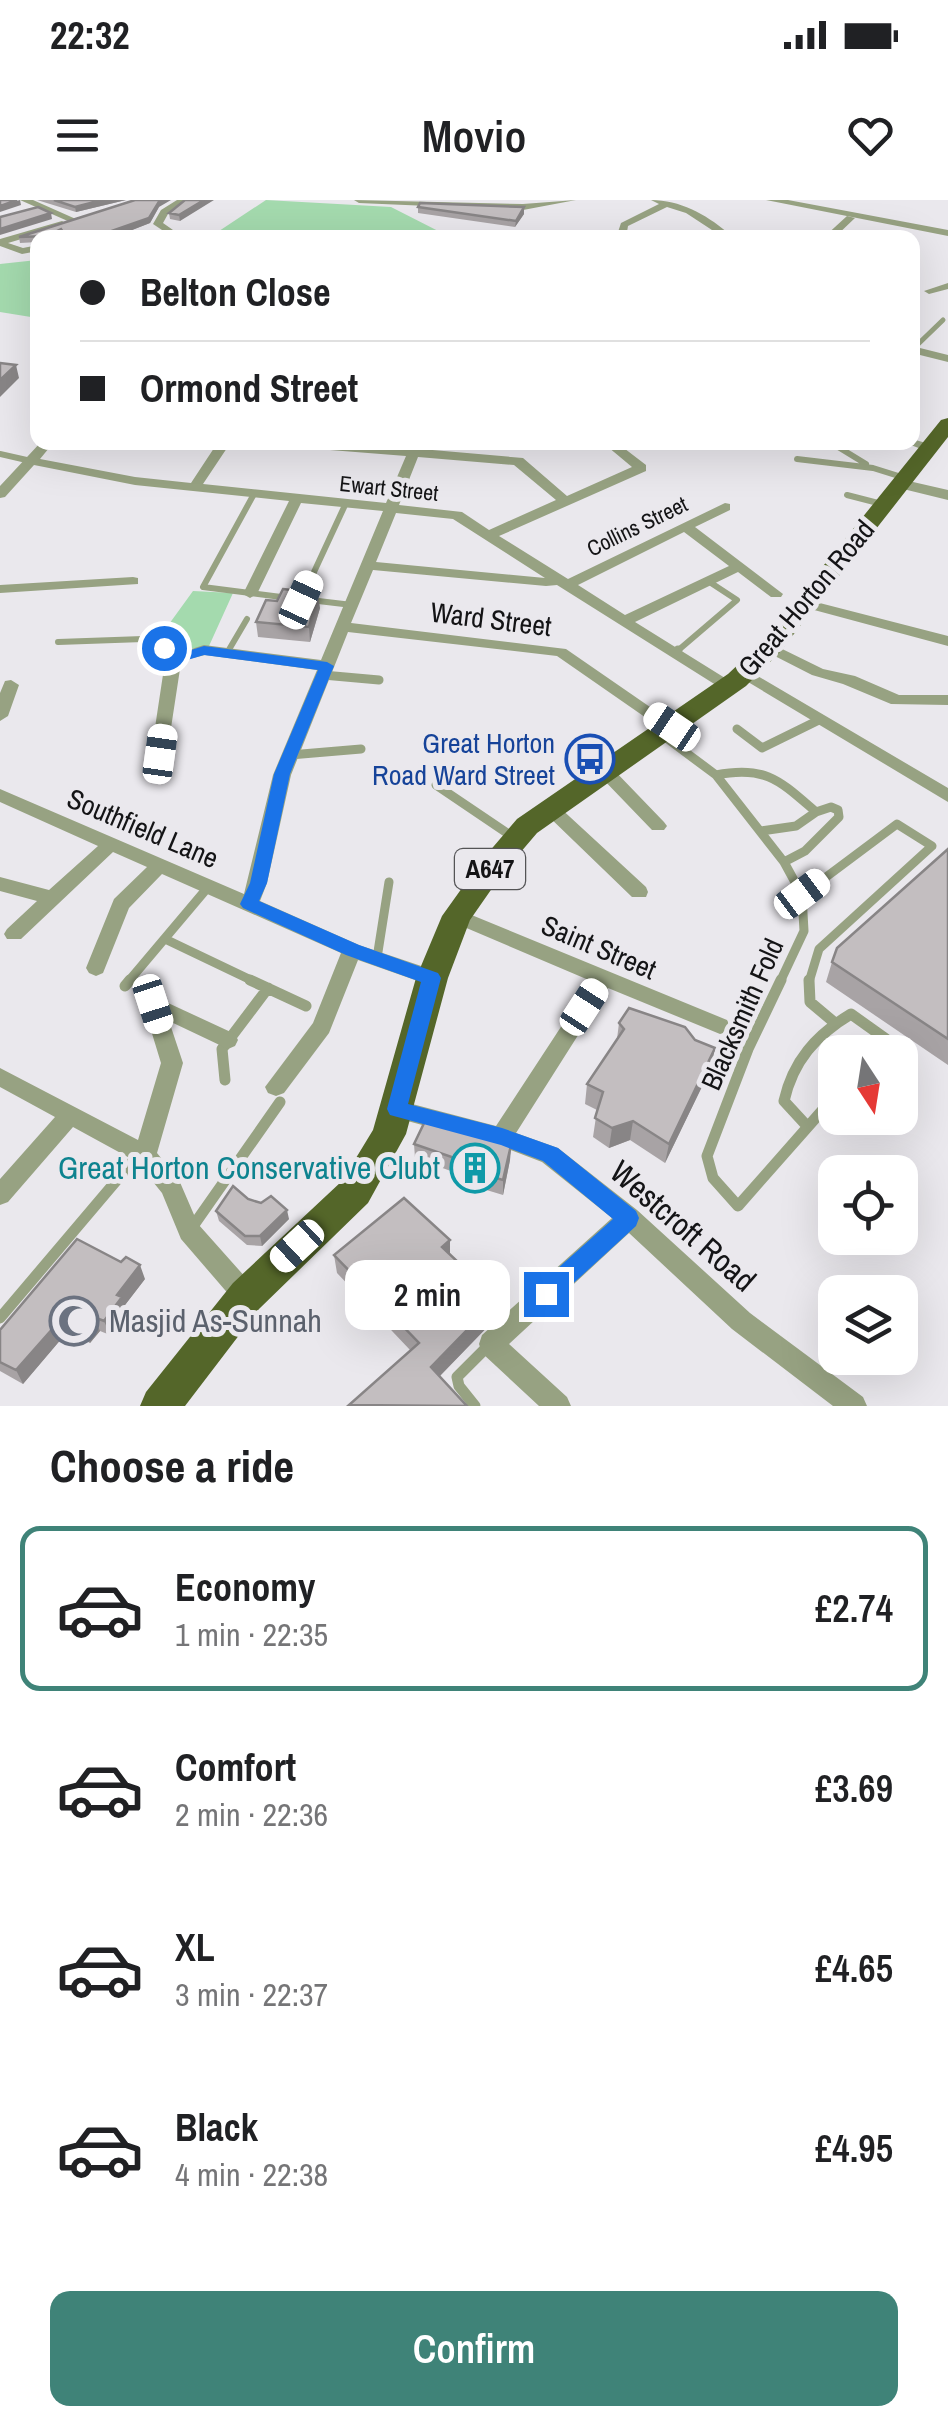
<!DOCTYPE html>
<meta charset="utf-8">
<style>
body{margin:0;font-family:"Archivo Narrow",sans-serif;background:#f6f6f6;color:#202124;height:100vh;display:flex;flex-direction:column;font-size:38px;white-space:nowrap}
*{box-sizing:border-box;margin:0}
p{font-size:32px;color:#757577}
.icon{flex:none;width:55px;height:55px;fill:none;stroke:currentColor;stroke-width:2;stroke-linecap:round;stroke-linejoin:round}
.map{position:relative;height:1206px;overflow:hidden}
.details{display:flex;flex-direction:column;background:#fff;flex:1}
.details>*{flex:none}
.hud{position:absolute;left:30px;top:30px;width:890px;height:220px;border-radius:20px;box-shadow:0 10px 40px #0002;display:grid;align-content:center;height:220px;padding:0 50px;background:#fff}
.needle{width:65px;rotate:168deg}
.buttons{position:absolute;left:818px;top:835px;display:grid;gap:20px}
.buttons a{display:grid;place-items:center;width:100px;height:100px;border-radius:20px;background:#fff;box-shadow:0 10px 40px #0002;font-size:50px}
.end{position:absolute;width:45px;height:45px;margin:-22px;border:12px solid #1a73e8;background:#fff;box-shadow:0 0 0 5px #fff}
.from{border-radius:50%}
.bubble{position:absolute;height:70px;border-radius:20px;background:#fff;box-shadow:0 10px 40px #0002;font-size:32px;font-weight:600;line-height:70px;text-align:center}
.car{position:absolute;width:30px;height:60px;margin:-30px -15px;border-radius:12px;box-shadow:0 0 8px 2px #0007;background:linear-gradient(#fff 24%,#345 0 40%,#fff 0 76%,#345 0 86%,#fff 0)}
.hud b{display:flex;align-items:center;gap:35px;height:95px;font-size:38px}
.hud b+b{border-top:2px solid #e0e0e0}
.hud i{width:25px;height:25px;background:#202124}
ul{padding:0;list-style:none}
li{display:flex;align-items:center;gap:30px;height:165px;margin:0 20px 15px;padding:0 30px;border:5px solid transparent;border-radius:20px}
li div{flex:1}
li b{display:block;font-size:38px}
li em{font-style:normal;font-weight:600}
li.current{border-color:#3f8378}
li>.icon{width:90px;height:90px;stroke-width:1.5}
h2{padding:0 50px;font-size:45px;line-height:120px}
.button{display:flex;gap:20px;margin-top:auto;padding:20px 50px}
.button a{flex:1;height:115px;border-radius:20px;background:#3f8378;color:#fff;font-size:40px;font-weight:600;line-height:115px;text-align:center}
.status{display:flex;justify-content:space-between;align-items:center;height:70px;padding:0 50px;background:#fff;direction:ltr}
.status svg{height:28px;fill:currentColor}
header{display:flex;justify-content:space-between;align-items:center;height:130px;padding:0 50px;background:#fff;font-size:45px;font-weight:600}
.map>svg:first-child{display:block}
.green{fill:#a4daae}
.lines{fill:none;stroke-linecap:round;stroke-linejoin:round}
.service-far3{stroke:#97a282;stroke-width:5}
.service-far2{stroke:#97a282;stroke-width:6}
.service-far1{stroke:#97a282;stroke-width:9}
.service{stroke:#97a282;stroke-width:11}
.minor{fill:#97a282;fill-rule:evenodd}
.tertiary{fill:#97a282;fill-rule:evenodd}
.primary{fill:#546629;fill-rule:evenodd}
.wall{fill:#a8a3a5}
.shaded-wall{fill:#888586}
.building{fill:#c3bec0;stroke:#888586;stroke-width:2.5}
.route{fill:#1a73e8}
.labels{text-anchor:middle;stroke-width:10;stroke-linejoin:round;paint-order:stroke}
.far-street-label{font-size:22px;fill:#141416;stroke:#eae8ed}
.shield{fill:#eae8ed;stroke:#545456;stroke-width:2.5}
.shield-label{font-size:25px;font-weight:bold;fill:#141416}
.street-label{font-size:28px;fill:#141416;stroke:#eae8ed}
.transit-label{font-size:28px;fill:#164399;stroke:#eae8ed;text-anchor:end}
.near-culture-label{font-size:32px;fill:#0d838f;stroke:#eae8ed;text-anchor:end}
.near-street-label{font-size:32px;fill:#141416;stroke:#eae8ed}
.near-worship-label{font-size:32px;fill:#5b616d;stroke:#eae8ed;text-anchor:start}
</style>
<div class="status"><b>22:32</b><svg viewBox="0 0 49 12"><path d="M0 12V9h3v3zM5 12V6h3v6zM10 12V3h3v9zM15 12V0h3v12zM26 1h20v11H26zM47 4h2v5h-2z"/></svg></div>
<header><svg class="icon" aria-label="menu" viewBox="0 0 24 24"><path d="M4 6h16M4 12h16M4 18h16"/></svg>Movio<svg class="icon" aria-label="heart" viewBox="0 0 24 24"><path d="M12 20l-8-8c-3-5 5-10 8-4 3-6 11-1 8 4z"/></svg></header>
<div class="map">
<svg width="948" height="1206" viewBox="0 0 948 1206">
<rect width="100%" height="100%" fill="#eae8ed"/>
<!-- green -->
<path class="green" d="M266,0L391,7L450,37H210Z
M37,60V118L0,112V64Z
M193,391L233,393L209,446L190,449L162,443L164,431Z"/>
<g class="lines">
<!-- service-far3 -->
<path class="service-far3" d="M913,149L943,120"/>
<!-- service-far2 -->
<path class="service-far2" d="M690,242L709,247L723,242
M830,242L866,264
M0,254L31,261
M797,259L873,268L905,278
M254,294L203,387L289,398
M847,295L882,304
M301,400L346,303
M310,400L352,405
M58,442L143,439L177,453
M227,453L247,419
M675,453L737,400L708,381"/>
<!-- service-far1 -->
<path class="service-far1" d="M171,450L184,456
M675,453L678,450
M323,475L379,480
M737,529L762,548L819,520
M661,534L716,575L784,662L802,695L804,731L780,782
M290,555L361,549
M716,575C766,565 780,581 816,612L796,626L761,631
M436,585L513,637
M784,662L805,651L839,617L838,610L831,607L816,612
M802,695L897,624L932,646L819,749L809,782
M165,739L255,782
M377,758L389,682
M128,782L209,686"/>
<!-- service -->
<path class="service" d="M250,780L306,806
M781,780L748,849L707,956L713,978L738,1006L835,896
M809,780L810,802L835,823
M125,786L130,780
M225,880L222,849L268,788
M807,926L784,901C793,861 816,835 851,814L886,839L874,852
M191,1029L280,902
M0,1118L139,954
M475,1206L459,1186L457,1177L489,1145"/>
<!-- minor -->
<path class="minor" d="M20,0H33L78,20L70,22Z
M177,0H188L168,14L163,23L173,30L165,32L153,24L161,10Z
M354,0L523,4L576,0L523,10L359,3Z
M651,0C680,0 705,14 727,32L720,38H707L715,32L686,13L667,7L628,26L626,38H616L621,23L659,4Z
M847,16L855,18L834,38H823Z
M62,21L67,24L65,26L8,43L23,48L38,45V51L22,54L0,46V39Z
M948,83V89L929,94L924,91Z
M912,146L948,155V162L912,153Z
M912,239L933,245L935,248L929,252L903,242H912Z
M41,242H54L40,259L135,277L191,283L218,242H231L203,284L386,303L406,256L330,250L324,246L325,242L409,248L412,242H424L421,249L523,258L567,296L632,267L602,242H616L646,265V271L499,336L568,379L725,303L730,304V310L695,327L783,394L781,397H771L738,372L635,422L733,483L735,487L733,491L727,492L557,385L546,386L373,370L351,423L566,449L679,527L677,531H665L557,456L348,432L291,575L267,683L260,701L359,745L439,772L442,778L439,784L432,786L358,760L329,833L284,893L276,896L268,893L265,887L313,823L341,753L162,674L129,708L103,773L96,776L89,773L86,768L114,699L147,667L113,652L21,739H7L4,734L7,729L37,701L0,691V677L49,690L98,646L0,602V589L244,694L273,575L317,470L205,455L189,459L180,469L167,554L159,560L151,554L164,468L179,453L204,445L321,460L383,311L301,303L257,394L250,398L243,394L289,301L135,285L34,265L5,297L0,298V286ZM418,257L514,265L556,300L489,330L462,312L399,305ZM396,313L453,319L545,378L376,362ZM684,332L729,366L625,415L578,385Z
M133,377L138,378V384L0,393V385Z
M808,400L948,436V446L803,407L801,404Z
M770,443L823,469L855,476L899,495H948V505L891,504L843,484L812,475L765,451L762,448Z
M744,468L948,588V602L738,476L736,473Z
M11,480L19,485L8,516L0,521V493L5,481Z
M605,565L611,567L664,622L667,626L664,630H652L599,575L596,571Z
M551,603L557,605L646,687L648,692L646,697H632L545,613L542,609L545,605Z
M457,709L727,820L730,826L727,832L720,834L608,788L516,933L558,948L637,1010L750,1113L863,1197L867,1206H833L732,1129L629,1033L509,1144L567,1197L571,1206H539L482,1153L479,1144L482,1135L612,1018L542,962L500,946L389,916L386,909L389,902L397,900L496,926L591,781L450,721L447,716L450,711Z
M153,796L235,834L238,840L235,846L228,849L169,821L183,863L157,953L179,980L198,1024L255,1088L258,1096L255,1104L246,1108L237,1104L181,1039L162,993L137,962L73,927L8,1002L0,1005V979L55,917L0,887V868L138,940L161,863L143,804L146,798Z"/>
<!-- tertiary -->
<path class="tertiary" d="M766,0H788L948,30V36Z
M900,279L948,290V300L895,287L892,284Z"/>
<!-- primary -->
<path class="primary" d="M948,218V237L779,453L746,486L537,633L502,674L470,720L448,778L406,934L368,1003L259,1109L185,1206H140L146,1192L233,1083L342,981L373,930L416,778L442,716L482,660L517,619L728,474L761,443L941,220Z"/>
</g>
<!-- wall -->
<path class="wall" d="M37,0H126L76,12Z
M185,0L180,21L170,19L169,13Z
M159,7L150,23L116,36L117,38H64L62,35L57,38H38V42L20,43L19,37Z
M418,7H524V14L515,27L418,13Z
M320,408L310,442L258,437L256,422Z
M948,649V865L826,782L832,762Z
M619,823L711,868L665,963L630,940L609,948L593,937L597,910L585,904L587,884L617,839Z
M414,944L511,945L510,960L503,995L470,985V978L415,958Z
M248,999L289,1019L262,1046L247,1045L219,1021L216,1011Z
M334,1055H450L497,1099V1117L440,1176L411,1151L337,1073Z
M145,1079L125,1105L128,1111L110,1135L100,1131L90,1143L68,1131L23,1184L0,1171V1130Z"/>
<!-- shaded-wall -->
<path class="shaded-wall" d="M20,0L21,5L0,12V6Z
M102,0H126L76,12L75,7Z
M160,0H171L159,7L150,23L112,38L109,32Z
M204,0H214L180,21L179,15Z
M524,7V14L515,27L516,21Z
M51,13L52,19L0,35V29Z
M61,29L62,35L57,38H48L47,36Z
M16,165L19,178L0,197V180Z
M318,393L320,408L310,442L309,427Z
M715,848L711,868L665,963L669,944Z
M633,921L630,940L609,948L612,928Z
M511,945L510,960L503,995V980Z
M287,1010L289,1019L262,1046L260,1036Z
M450,1040V1058L442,1047Z
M140,1065L145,1079L125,1105L128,1111L110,1135L104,1121L117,1095Z
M497,1099V1117L432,1184L431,1167Z
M94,1117L100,1131L90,1143L84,1130Z
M62,1118L68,1131L23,1184L16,1170Z"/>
<!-- building -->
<path class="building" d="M0,0H17L0,6Z
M54,0H102L75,7Z
M135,0H160L149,18L109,32L117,38H67L61,29L47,36L19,37Z
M185,0H204L179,15L169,13Z
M420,3L524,7L516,21L418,7Z
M38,7L51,13L0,29V17Z
M0,163L16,165L0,180Z
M283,389L318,393L309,427L256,422L266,400L277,401Z
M948,649V839L832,762L837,748Z
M629,808L685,827L695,840L715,848L669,944L633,921L612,928L595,918L603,892L587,884L624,829L619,823Z
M427,917L511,945L503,980L470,971L472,964L414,944Z
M233,986L248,999L261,1003L271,996L287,1010L260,1036H245L216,1011Z
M404,998L450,1040L442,1047L497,1099L431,1167L467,1206L349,1205L419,1143L334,1055Z
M77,1039L121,1062L126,1057L140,1065L117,1095L122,1097L104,1121L94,1117L84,1130L62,1118L16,1170L0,1162V1130Z"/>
<!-- route -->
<path class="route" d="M164,443L185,452L204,446L327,462L334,466L290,574L267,683L259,701L359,745L438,773L441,778L408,904L502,928L558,948L636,1011L639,1018L636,1026L554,1101L546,1104L538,1101L535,1094L538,1086L613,1019L543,961L501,945L390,915L387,909L421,782L346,755L243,708L240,704L250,683L274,574L318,470L204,455L184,461L158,451L156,448Z"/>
<!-- icons -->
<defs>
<g id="bus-ring" transform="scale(2.5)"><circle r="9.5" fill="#eae8ed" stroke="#1a4fb4" stroke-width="1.5"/><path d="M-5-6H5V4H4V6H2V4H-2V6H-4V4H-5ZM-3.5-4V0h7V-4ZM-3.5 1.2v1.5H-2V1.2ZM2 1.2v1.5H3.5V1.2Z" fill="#1a4fb4"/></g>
<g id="building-ring" transform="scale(2.5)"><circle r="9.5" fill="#eae8ed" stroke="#0f9aa8" stroke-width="1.5"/><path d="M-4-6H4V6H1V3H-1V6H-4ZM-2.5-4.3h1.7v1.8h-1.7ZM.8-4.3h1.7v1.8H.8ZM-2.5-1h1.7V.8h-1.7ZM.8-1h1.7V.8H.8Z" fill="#0f9aa8"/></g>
<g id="mosque-ring" transform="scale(2.5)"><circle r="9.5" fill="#eae8ed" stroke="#6b7280" stroke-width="1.5"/><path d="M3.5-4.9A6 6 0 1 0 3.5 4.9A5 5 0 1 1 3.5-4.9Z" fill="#6b7280"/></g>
</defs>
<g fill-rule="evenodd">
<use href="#bus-ring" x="590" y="559"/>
<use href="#building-ring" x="475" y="968"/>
<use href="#mosque-ring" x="74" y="1121"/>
</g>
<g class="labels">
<!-- far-street labels -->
<g class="far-street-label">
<text transform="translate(389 288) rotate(6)" y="8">Ewart Street</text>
<text transform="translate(637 326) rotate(-26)" y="8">Collins Street</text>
</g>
<!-- shield labels -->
<rect class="shield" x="455" y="649" width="70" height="40" rx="8"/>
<g class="shield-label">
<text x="490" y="678">A647</text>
</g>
<!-- street labels -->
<g class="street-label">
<text transform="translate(806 398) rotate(-50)" y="10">Great Horton Road</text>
<text transform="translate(491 419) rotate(7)" y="10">Ward Street</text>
<text transform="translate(143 628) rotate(23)" y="10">Southfield Lane</text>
<text transform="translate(599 747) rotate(23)" y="10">Saint Street</text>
<text transform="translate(742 814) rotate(-66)" y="10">Blacksmith Fold</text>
</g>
<!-- transit labels -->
<g class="transit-label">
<text x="555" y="553">Great Horton<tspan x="555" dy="32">Road Ward Street</tspan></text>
</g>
<!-- near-culture labels -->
<g class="near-culture-label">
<text x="440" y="979">Great Horton Conservative Clubt</text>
</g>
<!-- near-street labels -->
<g class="near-street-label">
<text transform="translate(683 1026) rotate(41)" y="11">Westcroft Road</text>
</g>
<!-- near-worship labels -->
<g class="near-worship-label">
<text x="109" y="1132">Masjid As-Sunnah</text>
</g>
</g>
</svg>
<div class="buttons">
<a><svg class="needle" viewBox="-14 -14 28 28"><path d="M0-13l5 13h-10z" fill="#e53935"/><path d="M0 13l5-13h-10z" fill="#757577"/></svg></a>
<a><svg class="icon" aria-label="locate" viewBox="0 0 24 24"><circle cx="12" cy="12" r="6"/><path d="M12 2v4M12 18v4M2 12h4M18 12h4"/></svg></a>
<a><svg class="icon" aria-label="layers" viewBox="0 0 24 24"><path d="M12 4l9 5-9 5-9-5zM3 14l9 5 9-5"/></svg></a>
</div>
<i class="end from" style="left:164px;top:448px"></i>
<i class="end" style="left:546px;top:1094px"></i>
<div class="bubble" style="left:345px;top:1060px;width:165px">2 min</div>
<i class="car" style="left:301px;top:400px;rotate:25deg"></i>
<i class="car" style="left:672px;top:527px;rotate:304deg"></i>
<i class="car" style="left:160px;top:554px;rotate:8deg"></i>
<i class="car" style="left:802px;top:694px;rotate:53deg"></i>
<i class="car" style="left:153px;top:804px;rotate:162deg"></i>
<i class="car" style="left:584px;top:807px;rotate:33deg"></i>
<i class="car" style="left:297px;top:1046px;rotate:227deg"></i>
<div class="hud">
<b><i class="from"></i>Belton Close</b>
<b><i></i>Ormond Street</b>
</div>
</div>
<section class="details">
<h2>Choose a ride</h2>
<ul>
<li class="current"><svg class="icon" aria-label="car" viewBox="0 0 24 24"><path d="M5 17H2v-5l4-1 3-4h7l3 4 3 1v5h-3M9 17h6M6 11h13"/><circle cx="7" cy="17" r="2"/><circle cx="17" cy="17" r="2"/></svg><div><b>Economy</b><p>1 min · 22:35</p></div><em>£2.74</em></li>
<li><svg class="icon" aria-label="car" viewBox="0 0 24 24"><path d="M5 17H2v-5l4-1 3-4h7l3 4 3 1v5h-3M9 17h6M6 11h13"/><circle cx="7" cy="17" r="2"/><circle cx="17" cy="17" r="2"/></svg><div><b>Comfort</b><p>2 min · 22:36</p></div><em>£3.69</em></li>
<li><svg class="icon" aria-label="car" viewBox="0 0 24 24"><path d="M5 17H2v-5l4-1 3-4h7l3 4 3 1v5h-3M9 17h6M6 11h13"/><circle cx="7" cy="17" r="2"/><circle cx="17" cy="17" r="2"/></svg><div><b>XL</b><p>3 min · 22:37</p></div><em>£4.65</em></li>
<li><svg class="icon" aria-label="car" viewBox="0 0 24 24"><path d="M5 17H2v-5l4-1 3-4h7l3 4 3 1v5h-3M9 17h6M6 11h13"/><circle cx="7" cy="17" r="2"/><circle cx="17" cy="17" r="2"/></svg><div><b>Black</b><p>4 min · 22:38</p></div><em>£4.95</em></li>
</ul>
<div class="button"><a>Confirm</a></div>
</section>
